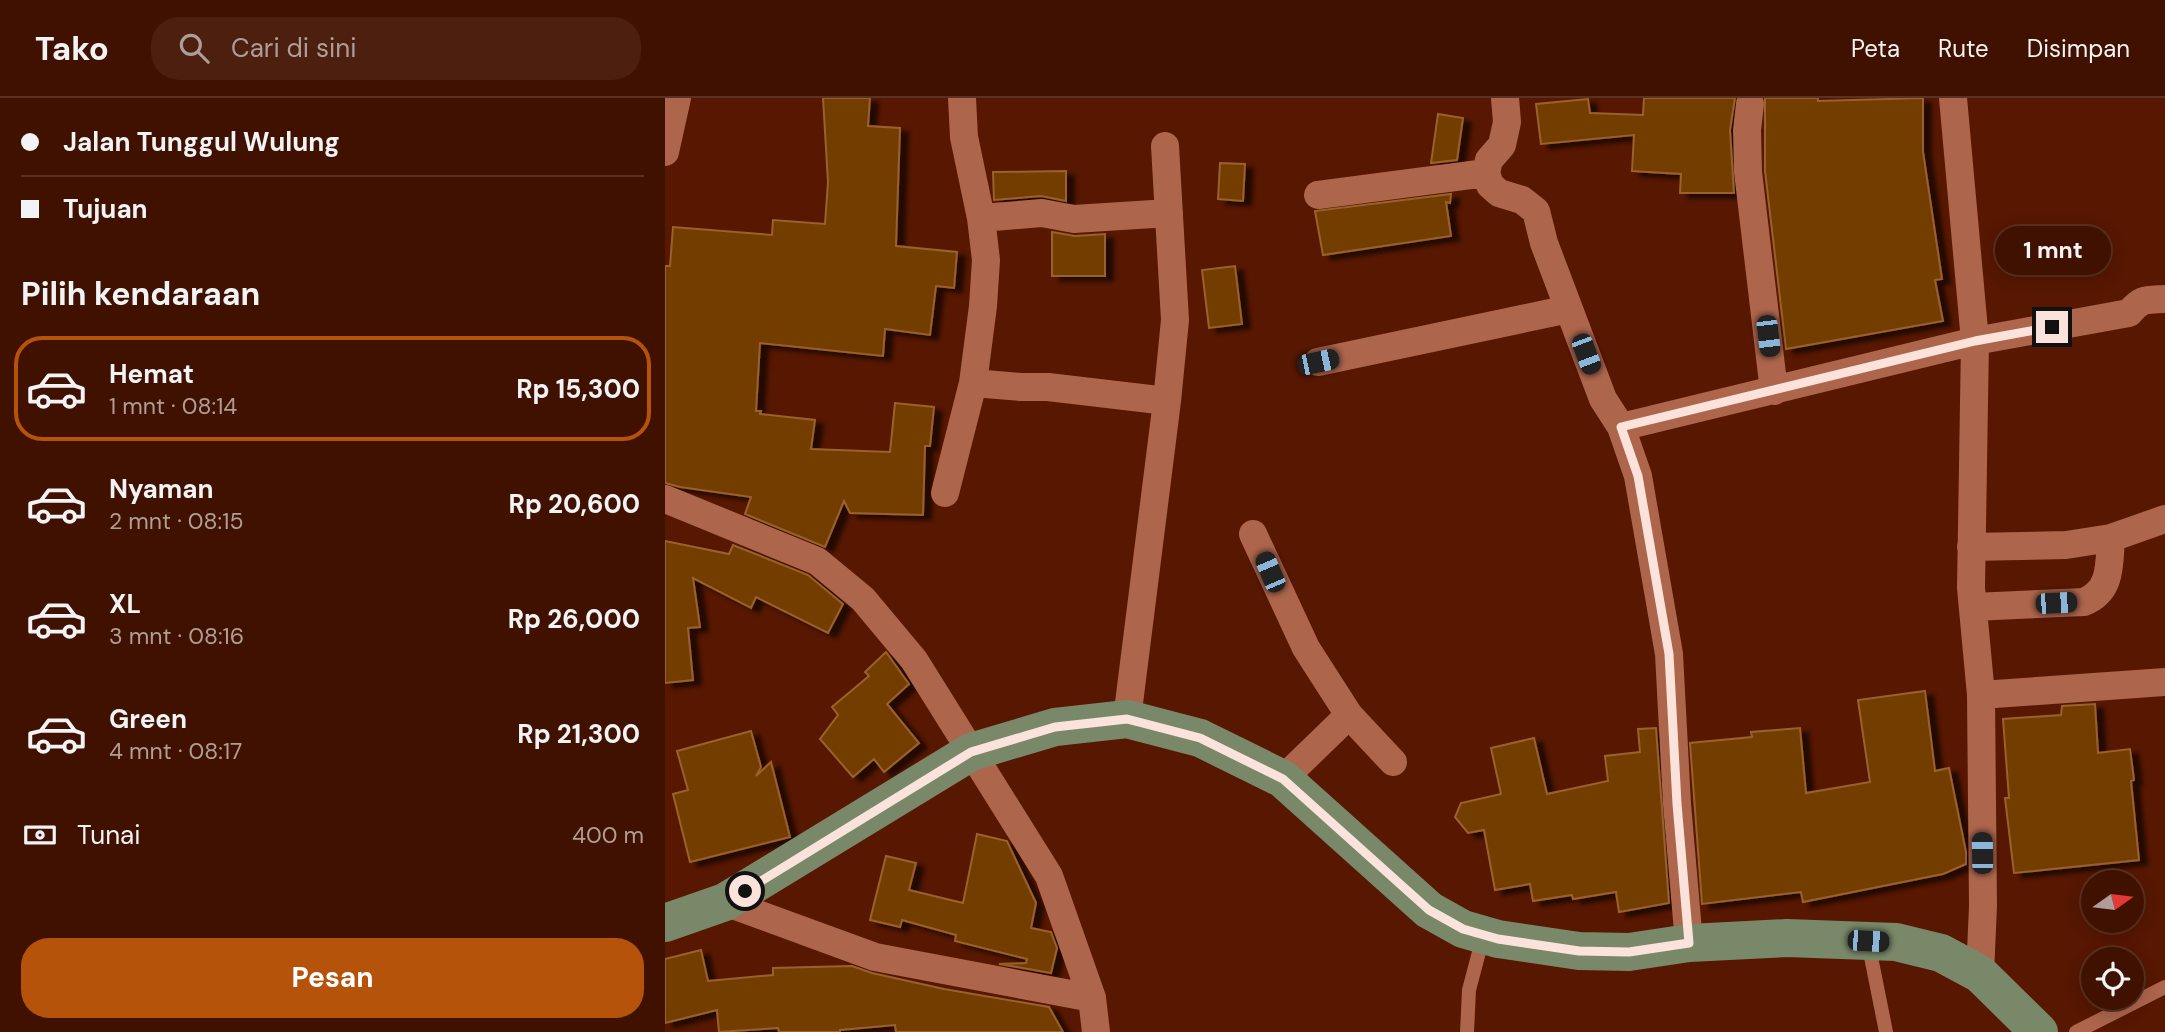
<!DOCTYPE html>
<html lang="id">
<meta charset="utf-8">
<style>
body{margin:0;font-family:"DM Sans",sans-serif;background:#4c1f0f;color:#f1f3f6;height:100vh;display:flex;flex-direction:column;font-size:26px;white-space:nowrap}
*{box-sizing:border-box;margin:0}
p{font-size:23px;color:#ae9d99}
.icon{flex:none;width:38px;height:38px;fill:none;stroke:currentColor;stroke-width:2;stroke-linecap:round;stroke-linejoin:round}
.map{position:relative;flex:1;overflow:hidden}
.panel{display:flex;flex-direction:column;background:#411100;width:665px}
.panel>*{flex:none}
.guide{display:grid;align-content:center;height:154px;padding:0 21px;background:#411100}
.needle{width:46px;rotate:76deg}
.controls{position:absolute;left:1416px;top:772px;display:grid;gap:14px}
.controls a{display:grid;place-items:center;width:63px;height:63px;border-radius:50%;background:#411100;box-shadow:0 4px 18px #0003,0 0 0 2px #5a3122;font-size:35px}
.end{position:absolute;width:32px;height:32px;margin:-16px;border:9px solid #fbe2da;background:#111;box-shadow:0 0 0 4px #111}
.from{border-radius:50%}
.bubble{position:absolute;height:49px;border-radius:24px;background:#411100;box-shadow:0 4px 18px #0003,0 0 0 2px #5a3122;font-size:23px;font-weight:700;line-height:49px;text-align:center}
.car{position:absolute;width:21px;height:42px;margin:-21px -10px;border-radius:9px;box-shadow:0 0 5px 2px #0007;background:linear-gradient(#222 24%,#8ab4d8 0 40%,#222 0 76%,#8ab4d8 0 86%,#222 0)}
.guide b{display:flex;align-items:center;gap:24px;height:66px;font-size:26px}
.guide b+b{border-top:2px solid #5a3122}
.guide i{width:18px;height:18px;background:#f1f3f6}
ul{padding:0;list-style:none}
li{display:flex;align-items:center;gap:21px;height:105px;margin:0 14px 10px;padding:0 7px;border:4px solid transparent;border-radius:28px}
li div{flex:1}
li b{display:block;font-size:26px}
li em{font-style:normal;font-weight:700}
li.on{border-color:#b45309}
li>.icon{width:63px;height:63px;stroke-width:1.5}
h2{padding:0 21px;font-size:32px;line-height:84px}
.pay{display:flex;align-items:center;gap:18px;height:77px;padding:0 21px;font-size:26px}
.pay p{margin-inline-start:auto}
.primary-button{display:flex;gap:14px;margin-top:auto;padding:14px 21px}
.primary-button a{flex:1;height:80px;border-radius:28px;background:#b45309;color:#fff;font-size:28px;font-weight:700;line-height:80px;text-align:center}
header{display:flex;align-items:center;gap:42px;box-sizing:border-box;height:98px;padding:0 35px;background:#411100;border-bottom:2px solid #5a3122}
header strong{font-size:33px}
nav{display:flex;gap:38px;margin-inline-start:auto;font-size:24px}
.search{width:490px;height:63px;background:#4c1f0f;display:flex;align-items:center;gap:18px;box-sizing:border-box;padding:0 24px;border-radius:28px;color:#ae9d99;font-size:26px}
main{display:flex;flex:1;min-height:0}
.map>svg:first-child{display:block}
.building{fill:#733d00;stroke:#9a612e;stroke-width:2;filter:url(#shadow)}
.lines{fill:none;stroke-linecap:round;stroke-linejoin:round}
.service{stroke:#ad654c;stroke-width:14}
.minor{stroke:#ad654c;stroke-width:28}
.primary{stroke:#798868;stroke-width:38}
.route{stroke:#fbe2da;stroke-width:9}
</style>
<header>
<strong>Tako</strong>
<div class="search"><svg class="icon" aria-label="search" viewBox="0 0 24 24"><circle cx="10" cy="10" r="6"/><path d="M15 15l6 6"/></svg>Cari di sini</div>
<nav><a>Peta</a><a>Rute</a><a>Disimpan</a></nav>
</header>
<main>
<section class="panel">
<div class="guide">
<b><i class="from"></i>Jalan Tunggul Wulung</b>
<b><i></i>Tujuan</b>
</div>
<h2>Pilih kendaraan</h2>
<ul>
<li class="on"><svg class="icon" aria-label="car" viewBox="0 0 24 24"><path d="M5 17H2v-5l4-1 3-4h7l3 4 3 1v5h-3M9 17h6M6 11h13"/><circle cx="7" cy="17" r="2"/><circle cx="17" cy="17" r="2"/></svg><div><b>Hemat</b><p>1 mnt · 08:14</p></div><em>Rp 15,300</em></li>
<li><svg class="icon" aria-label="car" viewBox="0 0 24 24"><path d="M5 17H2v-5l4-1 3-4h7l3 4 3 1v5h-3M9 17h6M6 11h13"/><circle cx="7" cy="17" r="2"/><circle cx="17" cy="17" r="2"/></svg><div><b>Nyaman</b><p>2 mnt · 08:15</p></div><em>Rp 20,600</em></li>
<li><svg class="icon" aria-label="car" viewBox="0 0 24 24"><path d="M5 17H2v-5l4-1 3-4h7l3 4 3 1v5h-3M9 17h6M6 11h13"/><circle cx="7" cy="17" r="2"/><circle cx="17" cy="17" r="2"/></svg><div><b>XL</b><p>3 mnt · 08:16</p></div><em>Rp 26,000</em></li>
<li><svg class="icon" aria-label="car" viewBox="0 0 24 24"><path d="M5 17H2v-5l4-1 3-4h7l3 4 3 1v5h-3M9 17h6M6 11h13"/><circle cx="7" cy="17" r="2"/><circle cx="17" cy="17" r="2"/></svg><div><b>Green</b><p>4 mnt · 08:17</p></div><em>Rp 21,300</em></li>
</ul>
<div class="pay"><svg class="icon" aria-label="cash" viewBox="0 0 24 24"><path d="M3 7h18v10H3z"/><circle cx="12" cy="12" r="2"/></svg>Tunai<p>400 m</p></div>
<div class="primary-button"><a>Pesan</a></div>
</section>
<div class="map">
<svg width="1500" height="934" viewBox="0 0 1500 934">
<defs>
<filter id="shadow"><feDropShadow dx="8" dy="4.5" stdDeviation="2" flood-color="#0009"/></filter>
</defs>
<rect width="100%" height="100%" fill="#571700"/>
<!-- building -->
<path class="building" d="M158,0H205L203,28L235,30L231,148L292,154L289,190L271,188L265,237L220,231L218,258L95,245L91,313H96L95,316L150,322L146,351L225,354L230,305L269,309L265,348H260L258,417L185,415L179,403L160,449L80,416L86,399L15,389L0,385V168H5L8,129L107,137L108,122L160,126L163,84Z
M979,0H1070L1065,32L1069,95H1015L1016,76L967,73L969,37L876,46L871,6L923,1L925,15L978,17Z
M1100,0H1153V3L1258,0V54L1277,181L1270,182L1278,223L1121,251L1100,73Z
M773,16L798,20L792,62L766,65Z
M555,65L580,66L578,103L553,101Z
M401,73V103L376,98L329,102L328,74Z
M786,96L785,105L781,104L786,138L658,157L650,113Z
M387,134L410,138L440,136V178H387Z
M570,168L577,226L544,230L537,172Z
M0,443L64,456L68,447L143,477L178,506L163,535L91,499L86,510L28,480L35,529L23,530L28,582L0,585Z
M221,554L244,586L222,606L254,645L219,674L209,661L188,679L155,641L173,617L167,609L204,578L200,574Z
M1260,593L1270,673L1284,670L1301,754V766L1278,776L1138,804L1136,794L1037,806L1025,645L1087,639L1086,634L1135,630L1141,695L1205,684L1193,602Z
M1430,606L1433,655L1465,651L1469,682L1466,683L1474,762L1349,775L1340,700H1344L1338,621L1396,617L1397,608Z
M991,630L1004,805L954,814L951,794L908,801L907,797L868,803L865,786L830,792L819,732L803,735L790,719L796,705L836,696L826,650L869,640L882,696L943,683L940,658L975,654L973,631Z
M86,633L96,669L91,678L106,664L125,739L25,764L8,696L23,692L12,653Z
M312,736L342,743L371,805L366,830L386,834L392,850L386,875L334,866L361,865L362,861L290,843L291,837L237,822L235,829L205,822L221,758L251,765L244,792L298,805Z
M36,852L43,883L108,877V870L187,868L207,875L279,891L384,909L398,934H231L230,927L175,932V934H114L113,930L54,934L52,912L0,925V861Z"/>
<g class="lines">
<!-- service -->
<path class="service" d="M1203,844L1221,934
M802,934L804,892L818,839
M1411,934L1500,889"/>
<!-- minor -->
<path class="minor" d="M840,0L842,24L837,47L824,62L821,75L825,87L834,95L857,102L871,113L879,145L938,301L956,329L973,378L1004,556L1012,706L1024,845
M1288,0L1310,243L1306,490L1316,597L1318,808L1315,876
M1085,6L1082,32L1083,74L1109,293
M0,54L12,0
M653,97L821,75
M316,120L377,115L409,121L504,115
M653,264L904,211
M308,285L356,289H383L502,303
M956,329L1310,243L1464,215C1477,200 1480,202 1500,201
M280,395L308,285L318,208L321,162L316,120L299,39L297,0
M0,401L152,463L198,501L249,562L384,778L427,900L431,934
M588,436L641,550L684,617L618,681
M1306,449L1401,447L1446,440L1500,421
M1308,509L1419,504C1447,493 1444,466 1446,440
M1316,597L1500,584
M684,617L728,664
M462,621L502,303L510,222L500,48
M60,804L210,859L427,900"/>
<!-- primary -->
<path class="primary" d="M0,825L60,804L306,654L390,629L462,621L535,640L618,681L764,812L798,831L833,841L914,853L964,854L1024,845L1122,840L1231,844L1276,855L1315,876L1374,934"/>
</g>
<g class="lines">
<!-- route -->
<path class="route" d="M80,793L306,654L390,629L462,621L535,640L618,681L764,812L798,831L833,841L914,853L964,854L1024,845L1012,706L1004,556L973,378L956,329L1310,243L1387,229"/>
</g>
</svg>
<div class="controls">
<a><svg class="needle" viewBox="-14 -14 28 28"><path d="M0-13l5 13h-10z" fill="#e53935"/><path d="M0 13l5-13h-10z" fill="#ae9d99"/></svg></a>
<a><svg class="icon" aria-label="locate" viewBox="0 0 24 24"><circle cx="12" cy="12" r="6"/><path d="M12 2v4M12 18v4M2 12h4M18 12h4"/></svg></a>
</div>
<i class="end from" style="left:80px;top:793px"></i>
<i class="end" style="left:1387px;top:229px"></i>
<div class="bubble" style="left:1330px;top:128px;width:116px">1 mnt</div>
<i class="car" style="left:1103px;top:238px;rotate:173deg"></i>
<i class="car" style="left:921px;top:256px;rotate:159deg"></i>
<i class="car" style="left:653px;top:264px;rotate:78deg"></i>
<i class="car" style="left:605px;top:474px;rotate:337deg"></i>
<i class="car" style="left:1391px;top:505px;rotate:87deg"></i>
<i class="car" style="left:1317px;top:755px;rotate:359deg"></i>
<i class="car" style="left:1203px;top:843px;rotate:93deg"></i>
</div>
</main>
